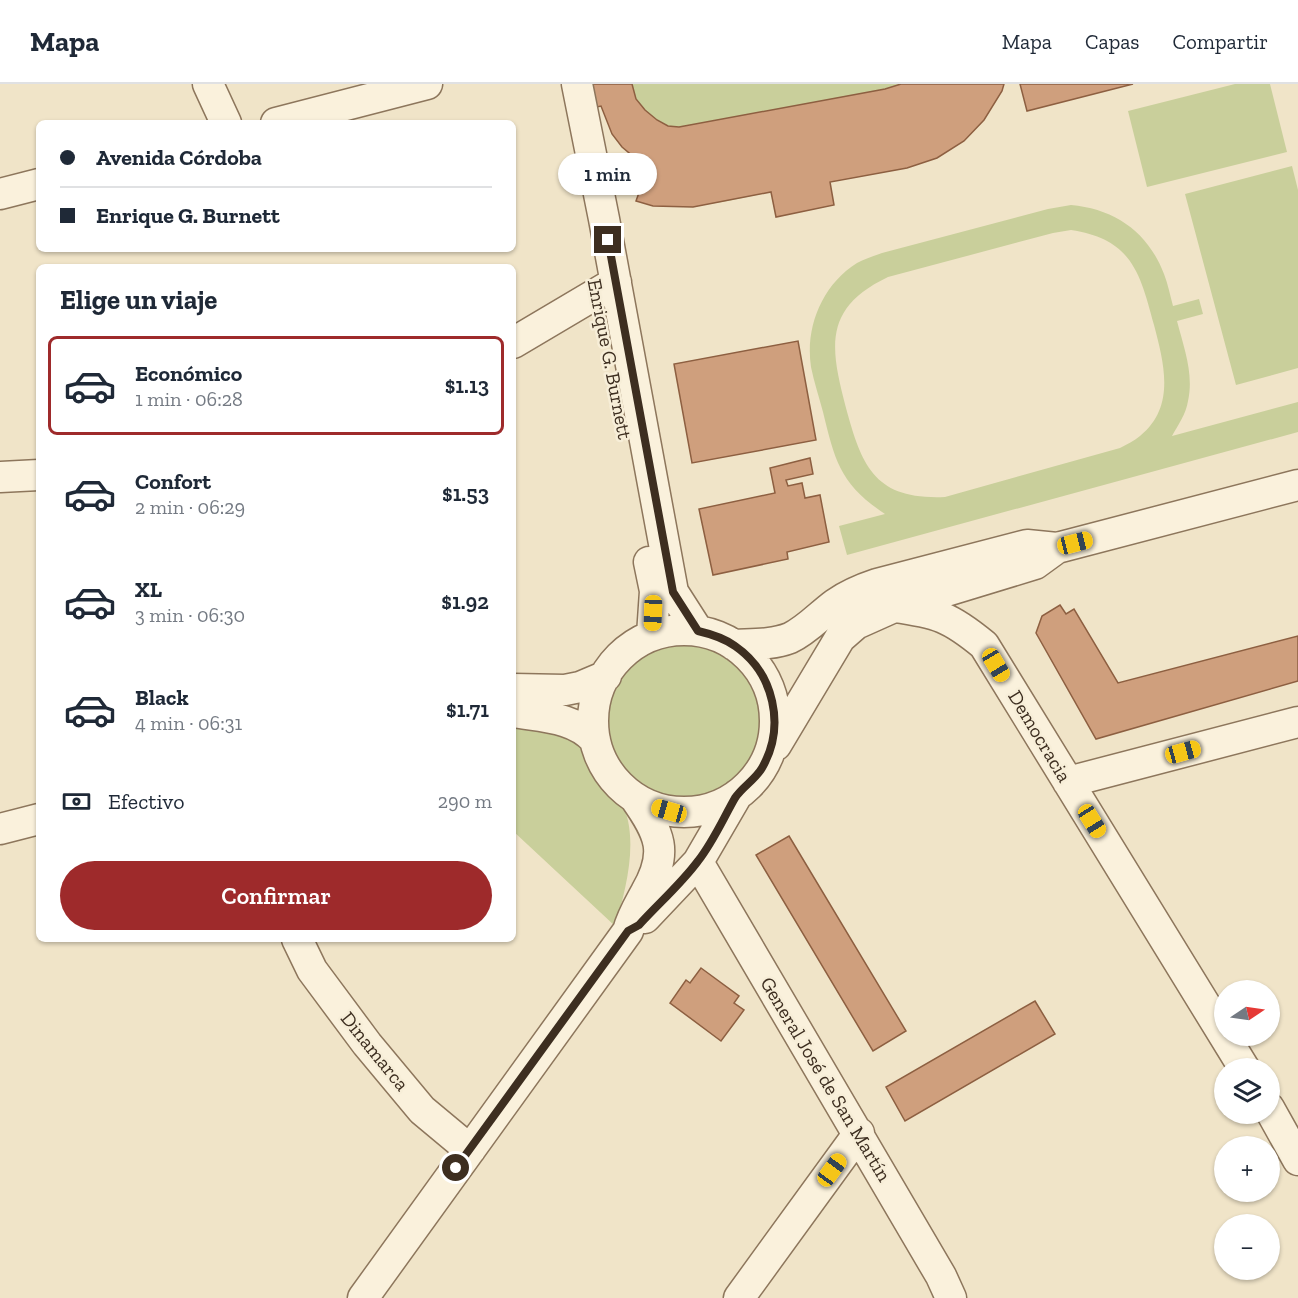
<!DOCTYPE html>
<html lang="es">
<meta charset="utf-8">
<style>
body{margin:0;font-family:"Zilla Slab",serif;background:#f6f6f7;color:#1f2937;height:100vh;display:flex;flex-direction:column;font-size:22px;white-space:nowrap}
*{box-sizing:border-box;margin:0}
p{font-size:20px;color:#747a83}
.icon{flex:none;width:33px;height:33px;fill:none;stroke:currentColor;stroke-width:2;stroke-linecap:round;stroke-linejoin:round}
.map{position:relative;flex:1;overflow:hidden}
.panel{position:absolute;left:36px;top:180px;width:480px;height:678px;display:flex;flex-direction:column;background:#fff;border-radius:9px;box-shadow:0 2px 4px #0004}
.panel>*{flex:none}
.guide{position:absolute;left:36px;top:36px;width:480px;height:132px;border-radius:9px;box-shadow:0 2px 4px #0004;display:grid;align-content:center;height:132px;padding:0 24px;background:#fff}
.needle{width:39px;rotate:77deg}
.fabs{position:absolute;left:1214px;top:896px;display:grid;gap:12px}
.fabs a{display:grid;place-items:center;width:66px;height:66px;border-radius:50%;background:#fff;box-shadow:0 2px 4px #0004;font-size:30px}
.end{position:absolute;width:27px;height:27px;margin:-14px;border:8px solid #3d2e20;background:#fff;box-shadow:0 0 0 3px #fff}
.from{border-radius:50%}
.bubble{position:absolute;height:42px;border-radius:21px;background:#fff;box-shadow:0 2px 4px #0004;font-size:20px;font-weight:600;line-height:42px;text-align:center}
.car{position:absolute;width:18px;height:36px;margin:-18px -9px;border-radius:8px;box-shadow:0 0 4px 2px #0007;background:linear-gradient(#f5c518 24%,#345 0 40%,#f5c518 0 76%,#345 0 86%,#f5c518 0)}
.guide b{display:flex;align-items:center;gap:21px;height:57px;font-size:22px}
.guide b+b{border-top:2px solid #e0e1e3}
.guide i{width:15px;height:15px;background:#1f2937}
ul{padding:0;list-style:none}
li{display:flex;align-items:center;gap:18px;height:99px;margin:0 12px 9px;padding:0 12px;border:3px solid transparent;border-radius:9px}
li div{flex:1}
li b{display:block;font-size:22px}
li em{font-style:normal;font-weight:600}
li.current{border-color:#9e2a2b}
li>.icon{width:54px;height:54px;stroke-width:1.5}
h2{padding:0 24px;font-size:27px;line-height:72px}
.pay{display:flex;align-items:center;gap:15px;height:66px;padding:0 24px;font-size:22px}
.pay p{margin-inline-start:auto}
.primary-button{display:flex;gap:12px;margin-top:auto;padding:12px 24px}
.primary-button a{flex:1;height:69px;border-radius:36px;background:#9e2a2b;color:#fff;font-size:24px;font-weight:600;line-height:69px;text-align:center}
header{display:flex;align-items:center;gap:36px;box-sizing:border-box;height:84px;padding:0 30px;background:#fff;border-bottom:2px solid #e0e1e3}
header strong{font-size:28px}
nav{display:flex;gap:33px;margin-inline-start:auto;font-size:21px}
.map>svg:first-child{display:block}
.green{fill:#c9cf9b;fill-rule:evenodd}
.building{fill:#cf9f7d;stroke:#8d5f41;stroke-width:1.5}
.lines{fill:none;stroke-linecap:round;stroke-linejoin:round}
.minor-casing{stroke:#8d765c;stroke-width:33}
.minor{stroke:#faf1dc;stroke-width:30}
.route{stroke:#3d2e20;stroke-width:8}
.labels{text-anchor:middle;stroke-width:5;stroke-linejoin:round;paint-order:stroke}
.street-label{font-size:20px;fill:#3d2e20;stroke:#f7eed8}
</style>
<header>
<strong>Mapa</strong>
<nav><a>Mapa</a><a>Capas</a><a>Compartir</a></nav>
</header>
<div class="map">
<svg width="1298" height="1214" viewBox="0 0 1298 1214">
<rect width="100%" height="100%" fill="#f0e4c8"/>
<!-- green -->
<path class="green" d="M583,0H1004L1002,7L984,36L964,57L907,84L830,98L834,121L776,133L771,108C726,117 681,130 636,117L649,81L634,73L622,63L612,50L601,22Z
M1235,0H1270L1287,68L1147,103L1128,27Z
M1292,82L1298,106V284L1236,301L1185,110Z
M1071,121C1115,125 1148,148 1164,190C1168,200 1170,211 1173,222L1199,215L1203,230L1177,237C1184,264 1194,290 1188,317C1186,330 1178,341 1172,352L1298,318V348L847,471L839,442L885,430C840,400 835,377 823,328C819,313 814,298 811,283C805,243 822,201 857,179C864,175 874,172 882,169L1048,125ZM1071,146C1132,155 1140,189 1154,241C1164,279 1176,323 1140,352C1134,357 1127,360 1120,364L945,413C875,416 862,383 846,324C830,263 823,224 888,193L1053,149Z
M593 637a91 91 0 1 1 182 0a91 91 0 1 1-182 0Z
M513,644C529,645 553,645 568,649C582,654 589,673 595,685C601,697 614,705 621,717C640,753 626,806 615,842L513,747Z"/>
<!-- building -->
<path class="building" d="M583,0H632L636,15L645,26L657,36L668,42L679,43L885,5L901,0H1004L1002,7L984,36L964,57L937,74L907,84L830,98L834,121L776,133L771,108L693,123L653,122L636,117L649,81L634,73L622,63L612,50L601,22L587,25Z
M1020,0H1133L1027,27Z
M798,257L816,356L692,379L674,280Z
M810,374L813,390L786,396L788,402L802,399L805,414L820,411L829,458L787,468L788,475L713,491L699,425L775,409L770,384Z
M1060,521L1066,530L1074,525L1118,599L1298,552V597L1096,655L1036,549L1042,532Z
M789,752L906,947L873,967L756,771Z
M701,884L739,912L734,919L744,926L721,957L670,919L686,896L690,899Z
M1035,917L1055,950L905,1037L886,1003Z"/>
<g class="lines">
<!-- minor casing -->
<g class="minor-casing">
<path id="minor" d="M208,0L226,39
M577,0L604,135L673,508L698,547
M276,39L427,0
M0,110L39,100
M513,259L616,198
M0,393L39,391
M649,478L655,507L652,551
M894,523C938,529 950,533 984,561L1244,984
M593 637a91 91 0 1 1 182 0a91 91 0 1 1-182 0Z
M734,561C752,560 772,561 790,554C807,546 820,531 835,520C848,511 862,505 877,500L1027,461L1057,464L1298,401
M513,605L565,606L580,603L606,592
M513,628C542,633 575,633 595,656
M776,661L840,554L856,540L894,523L1035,480L1057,464
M1068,698L1298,638
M0,745L39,735
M698,778L941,1192L951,1214
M645,834L698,778L737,711
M297,855L312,886L367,960L422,1026L470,1066
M1269,1024L1298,1076
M363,1214L628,847C632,832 639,821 646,808C669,768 660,750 635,714
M739,1214L859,1049"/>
</g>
<!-- minor -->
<use href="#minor" class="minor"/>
</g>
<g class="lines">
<!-- route -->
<path class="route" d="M456,1084L628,847L639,841C658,820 681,800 698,777C713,758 723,735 735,714C742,703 755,696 762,684C786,642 774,589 735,562C724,554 711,550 698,547L673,508L608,156"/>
</g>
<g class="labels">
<!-- street labels -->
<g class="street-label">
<text transform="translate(610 275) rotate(79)" y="7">Enrique G. Burnett</text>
<text transform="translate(1040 652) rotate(59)" y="7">Democracia</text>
<text transform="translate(375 967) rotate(51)" y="7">Dinamarca</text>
<text transform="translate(826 995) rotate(59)" y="7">General José de San Martín</text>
</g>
</g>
</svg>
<div class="fabs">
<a><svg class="needle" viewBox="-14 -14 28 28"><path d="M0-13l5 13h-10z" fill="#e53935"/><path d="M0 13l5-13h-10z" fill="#747a83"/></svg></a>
<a><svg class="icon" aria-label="layers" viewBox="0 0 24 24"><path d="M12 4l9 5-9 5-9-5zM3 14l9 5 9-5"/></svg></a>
<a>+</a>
<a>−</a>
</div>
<i class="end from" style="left:456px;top:1084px"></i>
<i class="end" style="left:608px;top:156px"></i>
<div class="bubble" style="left:558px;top:69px;width:99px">1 min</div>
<i class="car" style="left:1075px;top:459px;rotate:76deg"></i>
<i class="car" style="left:653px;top:529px;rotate:182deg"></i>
<i class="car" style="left:996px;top:581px;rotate:149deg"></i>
<i class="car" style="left:1183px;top:668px;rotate:75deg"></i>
<i class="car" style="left:669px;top:727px;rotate:286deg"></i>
<i class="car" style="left:1092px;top:737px;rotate:148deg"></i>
<i class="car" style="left:832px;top:1086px;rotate:36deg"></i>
<div class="guide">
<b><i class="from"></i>Avenida Córdoba</b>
<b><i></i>Enrique G. Burnett</b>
</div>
<section class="panel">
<h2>Elige un viaje</h2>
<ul>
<li class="current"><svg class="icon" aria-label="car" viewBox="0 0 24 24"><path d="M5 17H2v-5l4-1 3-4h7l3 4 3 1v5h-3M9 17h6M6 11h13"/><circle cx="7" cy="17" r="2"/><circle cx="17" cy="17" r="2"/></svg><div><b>Económico</b><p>1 min · 06:28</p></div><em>$1.13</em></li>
<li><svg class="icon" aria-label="car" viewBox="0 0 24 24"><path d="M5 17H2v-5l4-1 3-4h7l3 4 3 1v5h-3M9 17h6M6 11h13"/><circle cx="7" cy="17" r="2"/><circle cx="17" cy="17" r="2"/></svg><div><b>Confort</b><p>2 min · 06:29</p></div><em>$1.53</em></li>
<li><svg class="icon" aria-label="car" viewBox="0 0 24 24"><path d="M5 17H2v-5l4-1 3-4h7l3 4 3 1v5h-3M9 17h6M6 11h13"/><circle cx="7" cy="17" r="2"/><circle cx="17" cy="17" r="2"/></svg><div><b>XL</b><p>3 min · 06:30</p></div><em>$1.92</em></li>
<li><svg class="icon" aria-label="car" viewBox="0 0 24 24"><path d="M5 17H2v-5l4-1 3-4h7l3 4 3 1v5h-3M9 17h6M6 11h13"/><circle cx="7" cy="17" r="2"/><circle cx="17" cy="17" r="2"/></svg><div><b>Black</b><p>4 min · 06:31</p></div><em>$1.71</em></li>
</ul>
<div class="pay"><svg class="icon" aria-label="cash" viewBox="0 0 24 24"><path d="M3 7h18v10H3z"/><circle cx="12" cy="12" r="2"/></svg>Efectivo<p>290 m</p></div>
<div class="primary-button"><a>Confirmar</a></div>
</section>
</div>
